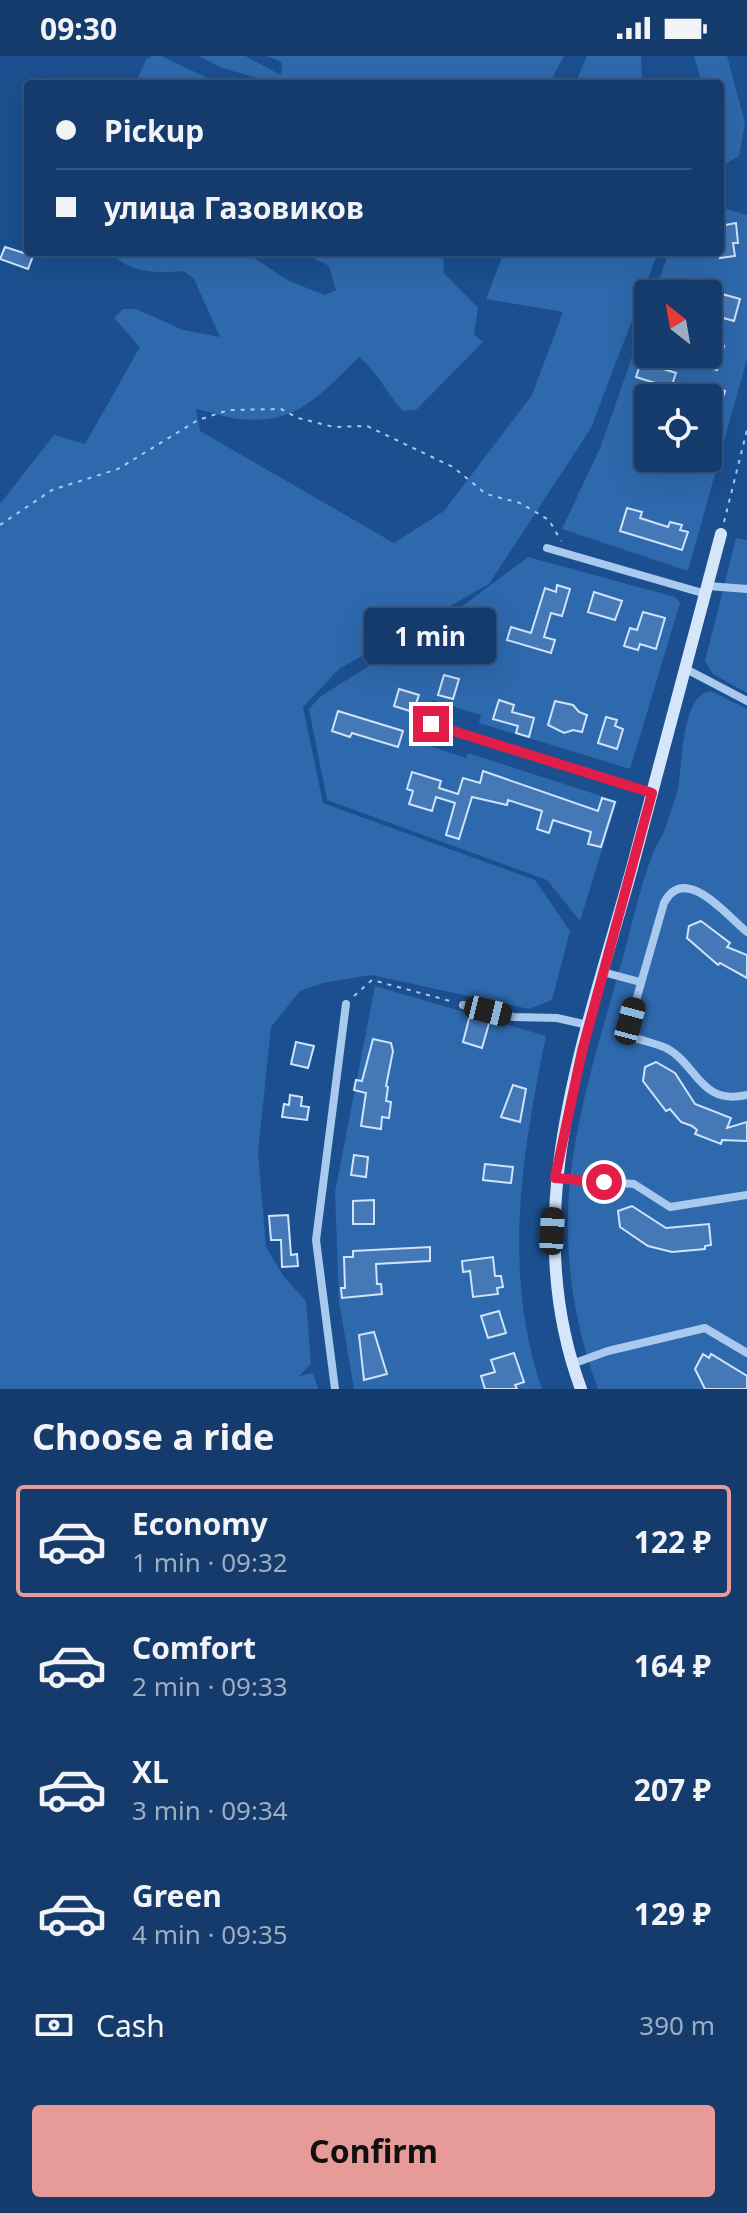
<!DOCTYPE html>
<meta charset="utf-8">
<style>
body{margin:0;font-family:"Noto Sans",sans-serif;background:#1d4271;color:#f1f3f6;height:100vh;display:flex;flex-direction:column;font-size:30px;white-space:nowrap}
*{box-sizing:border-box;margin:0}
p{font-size:26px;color:#9dadc1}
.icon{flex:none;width:44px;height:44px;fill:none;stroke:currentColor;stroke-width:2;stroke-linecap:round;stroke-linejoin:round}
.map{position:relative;height:1333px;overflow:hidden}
.side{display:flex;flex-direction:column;background:#143b6b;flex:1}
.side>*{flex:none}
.hud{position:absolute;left:24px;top:24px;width:700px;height:176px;border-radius:8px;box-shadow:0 8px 32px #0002,0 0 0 2px #33557e;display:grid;align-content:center;height:176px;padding:0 32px;background:#143b6b}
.needle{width:52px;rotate:329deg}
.tools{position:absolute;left:634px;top:224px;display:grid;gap:16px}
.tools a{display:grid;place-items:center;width:88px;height:88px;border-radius:8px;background:#143b6b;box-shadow:0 8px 32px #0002,0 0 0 2px #33557e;font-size:40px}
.end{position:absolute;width:36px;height:36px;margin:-18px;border:10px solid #e11d48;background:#fff;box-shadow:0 0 0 4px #fff}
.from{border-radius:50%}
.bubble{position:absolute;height:56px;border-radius:8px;background:#143b6b;box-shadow:0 8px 32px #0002,0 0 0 2px #33557e;font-size:26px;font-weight:700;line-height:56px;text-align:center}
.car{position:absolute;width:24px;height:48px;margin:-24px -12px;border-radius:10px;box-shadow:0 0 6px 2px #0007;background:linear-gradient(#222 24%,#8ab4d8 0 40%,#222 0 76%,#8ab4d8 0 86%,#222 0)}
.hud b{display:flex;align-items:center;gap:28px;height:76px;font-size:30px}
.hud b+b{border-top:2px solid #33557e}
.hud i{width:20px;height:20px;background:#f1f3f6}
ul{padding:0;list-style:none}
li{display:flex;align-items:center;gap:24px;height:112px;margin:0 16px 12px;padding:0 16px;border:4px solid transparent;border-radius:8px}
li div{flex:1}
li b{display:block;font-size:30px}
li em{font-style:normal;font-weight:700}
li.current{border-color:#e69b98}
li>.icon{width:72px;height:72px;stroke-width:1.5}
h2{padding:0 32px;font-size:36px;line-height:96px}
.pay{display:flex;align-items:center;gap:20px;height:88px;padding:0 32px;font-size:30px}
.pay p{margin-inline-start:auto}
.action{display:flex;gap:16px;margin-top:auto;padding:16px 32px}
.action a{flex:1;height:92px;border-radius:8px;background:#e69b98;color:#111;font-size:32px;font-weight:700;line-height:92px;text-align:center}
.status{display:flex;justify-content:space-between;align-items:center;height:56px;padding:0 40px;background:#143b6b;direction:ltr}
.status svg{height:22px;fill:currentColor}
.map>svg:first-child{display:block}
.green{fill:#2e69ad;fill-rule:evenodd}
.building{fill:#4478b7;stroke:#cfe3fa;stroke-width:2}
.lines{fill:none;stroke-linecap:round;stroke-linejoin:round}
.path{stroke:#a9c9ee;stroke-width:2;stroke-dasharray:4 6;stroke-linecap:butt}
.street{stroke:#a9c9ee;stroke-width:8}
.secondary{stroke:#d6e6fa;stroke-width:12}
.route{stroke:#e11d48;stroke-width:10}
</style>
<div class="status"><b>09:30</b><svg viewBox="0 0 49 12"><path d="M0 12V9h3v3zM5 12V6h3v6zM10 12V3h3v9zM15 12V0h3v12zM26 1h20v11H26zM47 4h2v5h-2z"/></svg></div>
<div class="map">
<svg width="747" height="1333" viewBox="0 0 747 1333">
<rect width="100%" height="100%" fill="#1b4f8f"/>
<!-- green -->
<path class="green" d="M152,0H161L214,25L229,28H135L146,4Z
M199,0H245L281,19L282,6L267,0H564L549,28H263L261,23L222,12Z
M587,0H641L642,28H575Z
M694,0H727L745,67L739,100L720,111V28H702Z
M720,151L747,159V303L688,515L562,473L601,390L648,255V298H708V238H654L669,196H720ZM648,342H708V402H648Z
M112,196H245L289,225L325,239L336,234L329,210L301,196H443L444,217L478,252L474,278L483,286L416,354L403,355C386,337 378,316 359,301C318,340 296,372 232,362C220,360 208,355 196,353L200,375L394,487L444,455L532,339L563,256L486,243L504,196H658L591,372L489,528L339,613L303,651L323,747L535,824L570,875L552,944L529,953L371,919L323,927L300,935L271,971L258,1097L266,1191L284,1221L306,1245L311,1308L299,1320L313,1317L318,1333H0V448L54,379L85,388L140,291L114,262L123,253H136L183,274L220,281L194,223L184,215C158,217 128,218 112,196Z
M736,482L747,484V637L713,618L705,605Z
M528,501L675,541L680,547L630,713L479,667L481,659L432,644L418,686L466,702L468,697L617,745L580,865L547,824L327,744L309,653L321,640L448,561Z
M711,635L747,653V1333H598C573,1266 563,1195 570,1124C578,1050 602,976 622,905C632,870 639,833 652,800C656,788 664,779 667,767C671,754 677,740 679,726C682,704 683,637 711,635Z
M375,930L546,980C522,1097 502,1217 542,1333H354L339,1246L335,1136Z"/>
<!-- building -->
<path class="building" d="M736,167L738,187H733L735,200L720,202V170Z
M5,191L33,200L28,213L0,203Z
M722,238L740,243L734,265L716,260Z
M708,286L724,290L717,314L686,306L688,298H708Z
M641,306L676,317L671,332L636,321Z
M715,332L725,335L717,360L708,358V340L712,341Z
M627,452L642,456L640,462L668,471L670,466L682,469L680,474L688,476L682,494L620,475Z
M557,529L570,533L562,560L551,557L544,581L555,584L551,597L507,584L511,571L531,577L545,532L556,536Z
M594,536L622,545L615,564L588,556Z
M643,556L665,562L656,593L640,588L638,594L624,590L630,572L637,574Z
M444,619L459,623L453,643L438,639Z
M399,633L419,639L413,656L394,650Z
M499,644L514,649L512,656L534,662L529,681L516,677L518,670L493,663Z
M555,645L573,649L579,656L587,659L582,676L573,674L564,677L548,669Z
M338,655L403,675L398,691L352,677L350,681L332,675Z
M606,661L617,664L615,670L623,673L617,693L598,687Z
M483,715L598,755L602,742L615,746L601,791L588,788L591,776L553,764L549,777L537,773L542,755L508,744L507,749L472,741L459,783L446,779L455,747L436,741L432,755L409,748L413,735L407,733L412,716L441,725L439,732L458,738L463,722L480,727Z
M701,865L730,887L727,891L747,899V922L720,907L718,909L687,882L689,870Z
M470,959L490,964L482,992L463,986Z
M373,983L391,987L393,995L386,1030L388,1031L386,1045L391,1046L389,1062L382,1061L381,1073L361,1070L366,1037L354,1034L356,1024L362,1025Z
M296,986L314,990L308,1012L291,1008Z
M656,1006L675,1017L695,1048L731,1062L727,1072L747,1066V1085L722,1084L721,1088L695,1078L697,1074L692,1070L681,1066L670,1053L666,1055L643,1025L645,1011Z
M513,1029L526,1033L520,1066L501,1061Z
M290,1039L302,1041L301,1050L309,1051L307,1064L282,1061L284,1048L289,1049Z
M354,1099L368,1101L366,1121L351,1119Z
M485,1108L513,1111L511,1127L483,1124Z
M374,1144V1168H353V1145Z
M632,1150L666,1172L709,1168L711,1189L705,1190V1193L672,1196L648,1190L620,1171L618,1155Z
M288,1159L291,1199L297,1198L298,1210L282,1211L281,1184H271L269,1160Z
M430,1191V1205L376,1208L377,1228H381L382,1238L342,1242L341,1232H345L344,1201H353V1195Z
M493,1201L495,1220H501L503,1231L497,1232L498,1238L473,1241L470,1215L463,1216L462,1205Z
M499,1255L506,1277L488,1282L481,1260Z
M374,1276L387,1318L364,1324L359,1279Z
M514,1297L524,1326L515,1329L517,1333H485L481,1320L495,1316L491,1304Z
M703,1298L709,1302L711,1298L747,1320V1333H705L695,1313Z"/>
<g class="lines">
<!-- path -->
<path class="path" d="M724,466L747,374
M0,469L52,434L118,413L198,364L229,354L281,353L298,362L334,371L367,370L453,411L486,438L520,447L549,464L561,485
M354,940L372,924L454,946"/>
<!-- street -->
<path class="street" d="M547,492L706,538
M708,530L747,533
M686,613L747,645
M431,668L652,737
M747,876C726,859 685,807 664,847L629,969L636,982C646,986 659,988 668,993C697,1009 701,1050 747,1039
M603,916L640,926
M463,949L514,961L557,962L588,969
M556,1122L634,1128L670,1151L747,1139
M572,1308L608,1295L705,1272L747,1297
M335,1333L316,1184L346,948"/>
<!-- secondary -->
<path class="secondary" d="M581,1333C516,1159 585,982 632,812C662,701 692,590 721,478"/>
</g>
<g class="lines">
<!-- route -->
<path class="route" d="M431,668L652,737L582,995L555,1122L604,1126"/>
</g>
</svg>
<div class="tools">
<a><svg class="needle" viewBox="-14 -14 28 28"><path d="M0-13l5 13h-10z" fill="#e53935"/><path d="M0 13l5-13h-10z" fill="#9dadc1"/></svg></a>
<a><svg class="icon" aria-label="locate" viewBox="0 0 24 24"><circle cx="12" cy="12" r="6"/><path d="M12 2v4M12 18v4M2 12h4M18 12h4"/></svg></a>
</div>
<i class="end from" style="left:604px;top:1126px"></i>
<i class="end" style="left:431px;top:668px"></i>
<div class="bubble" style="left:364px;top:552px;width:132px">1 min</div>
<i class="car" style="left:488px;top:955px;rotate:104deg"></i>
<i class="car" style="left:630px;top:965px;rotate:15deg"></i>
<i class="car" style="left:552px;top:1175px;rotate:3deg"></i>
<div class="hud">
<b><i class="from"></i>Pickup</b>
<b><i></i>улица Газовиков</b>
</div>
</div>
<section class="side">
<h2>Choose a ride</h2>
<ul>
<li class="current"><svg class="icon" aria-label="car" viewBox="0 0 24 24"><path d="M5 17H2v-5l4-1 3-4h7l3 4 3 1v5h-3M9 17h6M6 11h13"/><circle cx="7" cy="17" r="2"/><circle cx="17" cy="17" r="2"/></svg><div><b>Economy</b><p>1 min · 09:32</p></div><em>122 ₽</em></li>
<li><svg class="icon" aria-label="car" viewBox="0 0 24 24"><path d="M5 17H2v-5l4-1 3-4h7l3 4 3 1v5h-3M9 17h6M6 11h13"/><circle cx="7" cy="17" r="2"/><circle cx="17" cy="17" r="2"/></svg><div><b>Comfort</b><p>2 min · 09:33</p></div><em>164 ₽</em></li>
<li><svg class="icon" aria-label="car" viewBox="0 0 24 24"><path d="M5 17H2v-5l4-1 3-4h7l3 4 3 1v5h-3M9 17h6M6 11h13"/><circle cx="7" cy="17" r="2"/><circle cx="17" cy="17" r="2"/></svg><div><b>XL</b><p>3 min · 09:34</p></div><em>207 ₽</em></li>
<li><svg class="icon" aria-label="car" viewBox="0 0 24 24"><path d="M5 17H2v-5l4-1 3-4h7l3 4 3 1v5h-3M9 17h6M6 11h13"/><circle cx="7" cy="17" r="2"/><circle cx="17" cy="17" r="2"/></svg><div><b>Green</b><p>4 min · 09:35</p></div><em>129 ₽</em></li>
</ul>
<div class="pay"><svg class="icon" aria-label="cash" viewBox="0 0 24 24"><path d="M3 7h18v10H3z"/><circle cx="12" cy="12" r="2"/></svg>Cash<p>390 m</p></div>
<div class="action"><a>Confirm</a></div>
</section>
